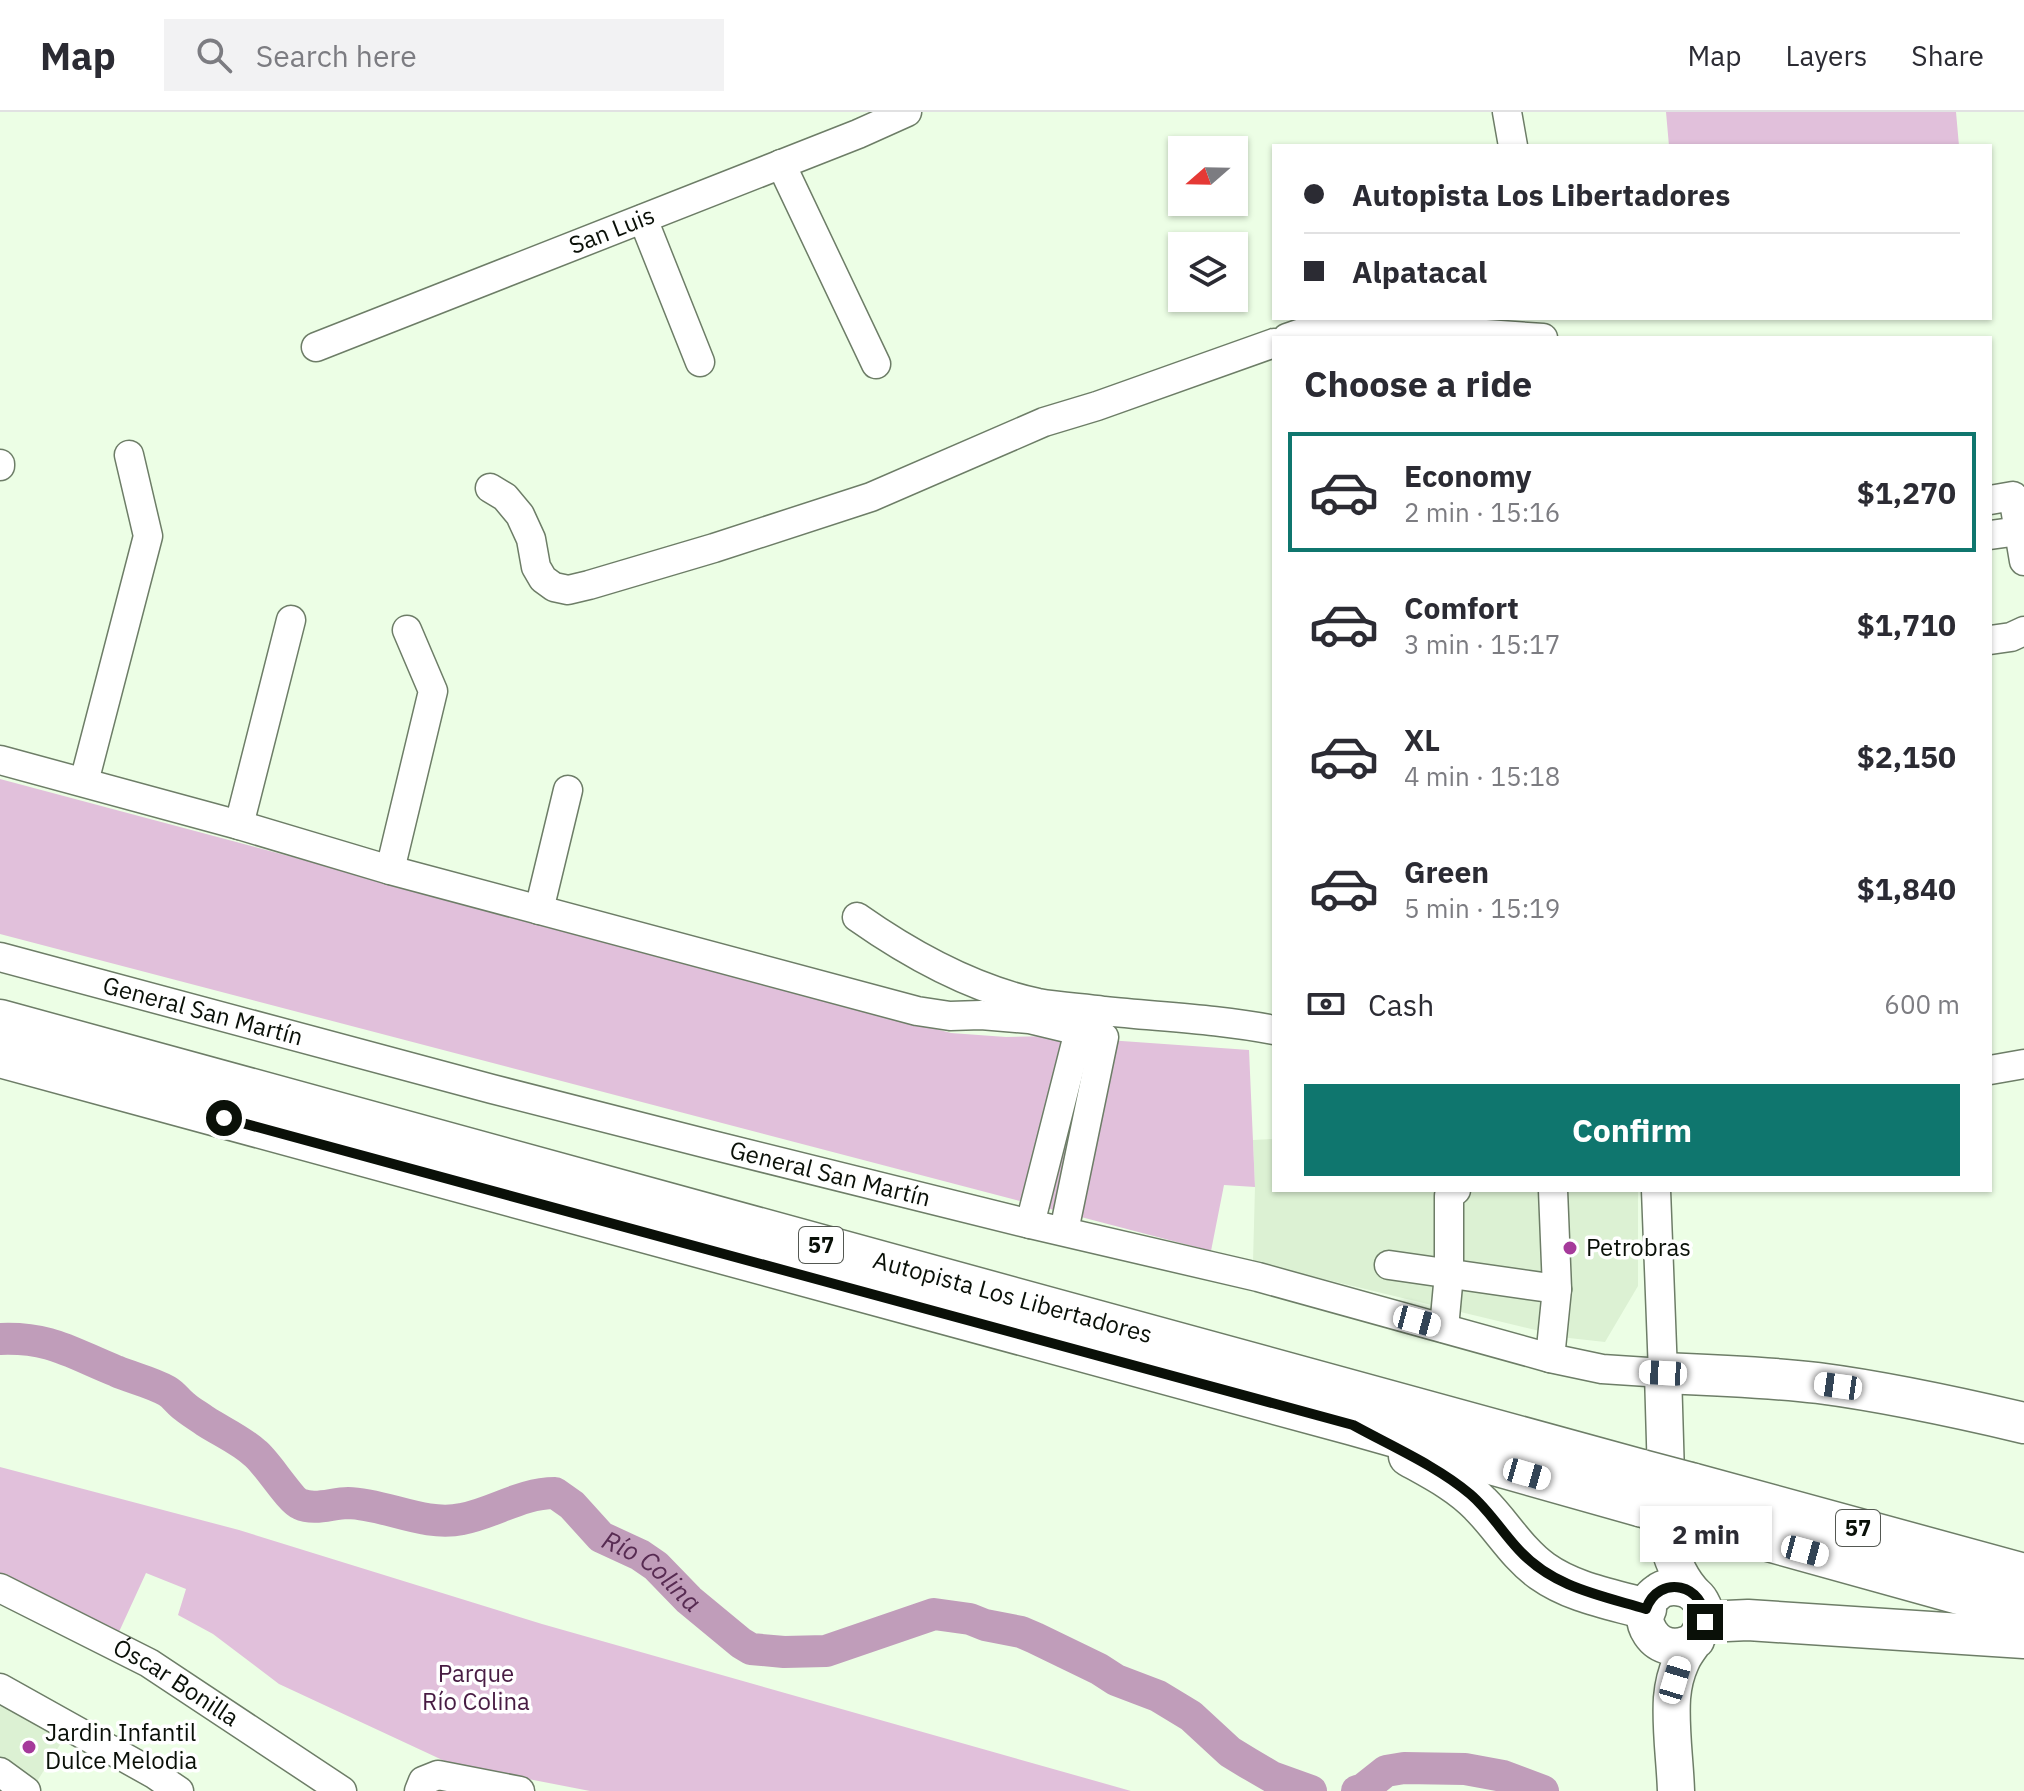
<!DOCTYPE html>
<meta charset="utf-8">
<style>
body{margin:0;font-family:"IBM Plex Sans",sans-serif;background:#f2f2f3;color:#2b2b33;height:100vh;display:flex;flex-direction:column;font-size:30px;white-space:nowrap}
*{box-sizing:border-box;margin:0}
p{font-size:26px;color:#7c7c81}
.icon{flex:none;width:44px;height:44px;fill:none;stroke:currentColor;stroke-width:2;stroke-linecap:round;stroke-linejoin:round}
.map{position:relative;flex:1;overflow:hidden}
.sheet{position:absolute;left:1272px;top:224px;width:720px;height:856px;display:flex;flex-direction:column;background:#fff;border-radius:0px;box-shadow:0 2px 6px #0004}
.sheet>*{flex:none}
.hud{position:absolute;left:1272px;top:32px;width:720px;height:176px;border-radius:0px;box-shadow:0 2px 6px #0004;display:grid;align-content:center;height:176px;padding:0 32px;background:#fff}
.needle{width:52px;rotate:250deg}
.buttons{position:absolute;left:1168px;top:24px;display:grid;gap:16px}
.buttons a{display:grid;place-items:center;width:80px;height:80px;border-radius:0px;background:#fff;box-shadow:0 2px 6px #0004;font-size:40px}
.end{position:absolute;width:36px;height:36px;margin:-18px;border:10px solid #0a1008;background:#fff;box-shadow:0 0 0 4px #fff}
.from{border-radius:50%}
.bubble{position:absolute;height:56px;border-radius:0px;background:#fff;box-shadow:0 2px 6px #0004;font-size:26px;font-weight:700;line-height:56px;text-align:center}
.car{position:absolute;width:24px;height:48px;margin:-24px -12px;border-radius:10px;box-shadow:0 0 6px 2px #0007;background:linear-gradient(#fff 24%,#345 0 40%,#fff 0 76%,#345 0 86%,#fff 0)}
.hud b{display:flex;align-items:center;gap:28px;height:76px;font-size:30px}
.hud b+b{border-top:2px solid #e1e1e2}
.hud i{width:20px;height:20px;background:#2b2b33}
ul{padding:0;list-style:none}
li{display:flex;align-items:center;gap:24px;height:120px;margin:0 16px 12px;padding:0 16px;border:4px solid transparent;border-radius:0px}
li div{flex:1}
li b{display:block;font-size:30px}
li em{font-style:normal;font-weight:700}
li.active{border-color:#0f766e}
li>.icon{width:72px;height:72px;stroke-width:1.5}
h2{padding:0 32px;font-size:36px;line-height:96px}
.pay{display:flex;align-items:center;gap:20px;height:88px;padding:0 32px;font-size:30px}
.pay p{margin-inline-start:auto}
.cta{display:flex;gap:16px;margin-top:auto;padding:16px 32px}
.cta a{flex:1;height:92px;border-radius:0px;background:#0f766e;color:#fff;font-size:32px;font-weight:700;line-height:92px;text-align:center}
header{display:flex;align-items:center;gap:48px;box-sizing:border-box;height:112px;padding:0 40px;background:#fff;border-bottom:2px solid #e1e1e2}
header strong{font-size:38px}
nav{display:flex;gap:44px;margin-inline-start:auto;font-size:28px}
.search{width:560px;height:72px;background:#f2f2f3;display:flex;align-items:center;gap:20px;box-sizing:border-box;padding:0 28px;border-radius:0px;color:#7c7c81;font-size:30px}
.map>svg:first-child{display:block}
.built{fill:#dcf1d3}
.green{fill:#e1c0db}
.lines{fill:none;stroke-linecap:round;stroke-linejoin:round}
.river{stroke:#c09dba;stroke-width:32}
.minor-casing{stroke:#6d7d67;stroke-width:31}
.major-casing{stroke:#6d7d67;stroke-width:39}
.highway-casing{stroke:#6d7d67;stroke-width:43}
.minor{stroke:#fff;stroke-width:28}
.major{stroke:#fff;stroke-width:36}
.highway{stroke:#fff;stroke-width:40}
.highway-bridge-casing{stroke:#6d7d67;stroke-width:43;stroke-linecap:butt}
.highway-bridge{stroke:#fff;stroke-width:40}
.route{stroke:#0a1008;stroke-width:10}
.poi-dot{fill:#a53a9a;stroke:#fff;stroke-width:3}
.labels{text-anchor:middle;stroke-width:7;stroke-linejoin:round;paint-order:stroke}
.shield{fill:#fff;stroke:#545852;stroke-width:2}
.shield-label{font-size:22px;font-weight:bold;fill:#0a1008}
.street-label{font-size:24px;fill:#0a1008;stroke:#fff}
.poi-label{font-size:24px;fill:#0a1008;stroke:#fff;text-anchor:start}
.park-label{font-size:24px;fill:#481c43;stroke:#fff}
.water-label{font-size:26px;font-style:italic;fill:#572b52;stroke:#fff}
</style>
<header>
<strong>Map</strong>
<div class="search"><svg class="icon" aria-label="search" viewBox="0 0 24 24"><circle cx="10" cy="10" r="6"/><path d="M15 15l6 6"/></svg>Search here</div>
<nav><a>Map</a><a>Layers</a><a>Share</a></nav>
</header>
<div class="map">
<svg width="2024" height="1679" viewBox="0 0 2024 1679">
<rect width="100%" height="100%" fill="#ecfee5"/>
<!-- built -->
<path class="built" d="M1274,1027V1078H1638V1174L1605,1230L1569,1226L1253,1150L1255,1075L1253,1028Z
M0,1587L66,1623L36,1671L0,1646Z"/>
<!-- green -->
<path class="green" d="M1666,0H1956L1959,34H1669Z
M0,667L951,921L1006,925L1051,924L1249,938L1255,1075L1224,1073L1211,1139L0,822Z
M0,1355L239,1418L542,1512L1131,1679H590L451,1652L279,1572L213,1522L178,1503L186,1477L146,1461L118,1522L0,1471Z"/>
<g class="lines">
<!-- river -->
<g class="river">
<path id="s1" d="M0,1227C51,1225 71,1241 116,1259C132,1266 151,1270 167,1279C174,1283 178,1290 185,1295C191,1300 198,1304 205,1309C222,1320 241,1328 256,1342C267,1351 290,1388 300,1392C315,1399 332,1391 348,1391C386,1392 424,1415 462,1407C494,1401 521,1381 555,1381L572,1393L601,1425L640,1443L656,1454L689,1488L741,1531L751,1537L784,1540L826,1539L934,1502L970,1507L985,1513L1021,1520L1035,1526L1099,1557L1116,1568L1158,1584L1191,1604L1230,1640L1248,1651L1272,1665L1311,1679"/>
<path d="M1357,1679L1362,1678L1386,1659L1404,1656L1465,1657L1503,1664L1543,1679"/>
</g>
<!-- minor casing -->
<g class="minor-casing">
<g id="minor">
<path d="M1507,0L1513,34"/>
<path d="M781,52L876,252"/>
<path d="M643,107L700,250"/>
<path d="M1287,226L1316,216L1385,215L1543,226"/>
<path id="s2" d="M316,235L858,22L907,0"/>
<path d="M0,354V352"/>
<path d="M490,376L505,385L520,403L531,427L536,455L543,467L554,475L568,478L589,473L714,436L871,385L1044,310L1097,294L1274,231"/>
<path d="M1990,388L2013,384L2024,449"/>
<path d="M1990,423L2019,419"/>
<path d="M1990,528L2011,525L2024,519"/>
<path d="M0,648L239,713L390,758L917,899L950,904L981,903L1029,907L1104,925L1064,1119"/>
<path d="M84,670L148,424L129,343"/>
<path d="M239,713L291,508"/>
<path d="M390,758L433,579L407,518"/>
<path d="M539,798L568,678"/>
<path d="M857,805C911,843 973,877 1038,891C1060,895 1082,896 1104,899C1161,905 1218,907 1274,918"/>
<path id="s3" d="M0,845L492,977L708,1032L1030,1112L1258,1165L1550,1246L1602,1257L1663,1261L1656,1078"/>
<path d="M1990,958L2024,952"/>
<path d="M1030,1112L1079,919"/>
<path d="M1389,1153L1557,1177"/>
<path d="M1444,1216L1449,1162V1084L1456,1078"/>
<path d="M1550,1246L1557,1177L1553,1078"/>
<path id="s4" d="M0,1476L149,1551L342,1679"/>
<path d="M0,1576L154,1662L179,1679"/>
<path d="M0,1660L26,1679"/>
<path d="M419,1679L423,1669L438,1663L520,1679"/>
</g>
</g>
<!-- major casing -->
<g class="major-casing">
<path id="major" d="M1663,1261L1668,1432C1674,1452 1681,1469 1696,1484
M1676,1679C1675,1648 1670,1617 1672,1586C1673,1574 1676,1561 1681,1550C1689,1530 1715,1514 1701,1490C1697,1483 1689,1477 1681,1476C1674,1474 1664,1475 1658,1480C1627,1501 1656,1553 1696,1528"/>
</g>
<!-- highway casing -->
<g class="highway-casing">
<g id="highway">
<path id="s5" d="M0,908L1642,1358"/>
<path d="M0,945L1353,1313L1643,1395"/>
<path d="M1663,1261C1715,1263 1766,1265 1818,1271C1887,1280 1956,1295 2024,1311"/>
<path d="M1409,1344C1434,1358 1460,1371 1480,1392C1502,1414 1517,1441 1542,1459C1573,1481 1611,1487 1646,1497"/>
<path d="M1691,1371L2024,1462"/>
<path d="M1693,1408L2024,1500"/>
<path d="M1705,1510L1748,1508L2024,1526"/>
</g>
</g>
<!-- minor -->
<use href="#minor" class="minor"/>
<!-- major -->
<use href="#major" class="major"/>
<!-- highway -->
<use href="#highway" class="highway"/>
<!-- highway-bridge casing -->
<g class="highway-bridge-casing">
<path id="highway-bridge" d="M1642,1358L1691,1371
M1643,1395L1693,1408"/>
</g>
<!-- highway-bridge -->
<use href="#highway-bridge" class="highway-bridge"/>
</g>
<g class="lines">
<!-- route -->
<path class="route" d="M224,1006L1353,1313C1391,1334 1437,1354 1470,1382C1489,1398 1502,1420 1519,1438C1553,1475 1599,1483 1646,1497C1659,1461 1706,1472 1705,1510"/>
</g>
<!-- markers -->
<g class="poi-dot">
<circle cx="1570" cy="1136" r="8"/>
<circle cx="29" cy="1635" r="8"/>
</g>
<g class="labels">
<!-- shield labels -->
<g class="shield">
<rect x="799" y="1115" width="44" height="36" rx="6"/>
<rect x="1836" y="1398" width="44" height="36" rx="6"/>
</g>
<g class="shield-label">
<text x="821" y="1141">57</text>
<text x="1858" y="1424">57</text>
</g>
<!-- street labels -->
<g class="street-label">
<text dy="8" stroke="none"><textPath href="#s2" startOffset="318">San Luis</textPath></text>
<text dy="8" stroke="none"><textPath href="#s3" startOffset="210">General San Martín</textPath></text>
<text dy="8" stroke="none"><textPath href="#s3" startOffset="858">General San Martín</textPath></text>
<text dy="8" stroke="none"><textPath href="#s5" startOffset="1050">Autopista Los Libertadores</textPath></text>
<text dy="8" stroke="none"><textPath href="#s4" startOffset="200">Óscar Bonilla</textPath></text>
</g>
<!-- poi labels -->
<g class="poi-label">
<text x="1586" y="1144">Petrobras</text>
<text x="45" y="1629">Jardin Infantil<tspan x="45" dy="28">Dulce Melodia</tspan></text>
</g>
<!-- park labels -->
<g class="park-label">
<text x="476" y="1570">Parque<tspan x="476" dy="28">Río Colina</tspan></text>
</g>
<!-- water labels -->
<g class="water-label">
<text dy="9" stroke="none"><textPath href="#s1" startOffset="740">Río Colina</textPath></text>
</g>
</g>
</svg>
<div class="buttons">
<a><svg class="needle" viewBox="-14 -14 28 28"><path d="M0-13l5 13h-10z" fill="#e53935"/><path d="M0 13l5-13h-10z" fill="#7c7c81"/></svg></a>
<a><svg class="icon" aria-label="layers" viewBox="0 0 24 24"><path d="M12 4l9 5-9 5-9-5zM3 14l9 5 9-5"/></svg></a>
</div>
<i class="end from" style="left:224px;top:1006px"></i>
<i class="end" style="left:1705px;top:1510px"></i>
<div class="bubble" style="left:1640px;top:1394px;width:132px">2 min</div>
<i class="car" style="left:1417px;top:1209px;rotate:105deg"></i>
<i class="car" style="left:1663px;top:1261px;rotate:273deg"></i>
<i class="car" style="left:1838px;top:1274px;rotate:278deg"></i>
<i class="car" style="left:1527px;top:1362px;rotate:106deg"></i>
<i class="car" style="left:1805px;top:1439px;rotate:105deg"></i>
<i class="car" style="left:1675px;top:1568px;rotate:17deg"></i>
<div class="hud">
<b><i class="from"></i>Autopista Los Libertadores</b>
<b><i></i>Alpatacal</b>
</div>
<section class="sheet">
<h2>Choose a ride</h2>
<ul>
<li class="active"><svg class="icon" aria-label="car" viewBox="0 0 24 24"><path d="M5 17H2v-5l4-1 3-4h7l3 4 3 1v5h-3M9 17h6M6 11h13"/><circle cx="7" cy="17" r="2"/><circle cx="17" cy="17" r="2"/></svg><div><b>Economy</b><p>2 min · 15:16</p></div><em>$1,270</em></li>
<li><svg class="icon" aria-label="car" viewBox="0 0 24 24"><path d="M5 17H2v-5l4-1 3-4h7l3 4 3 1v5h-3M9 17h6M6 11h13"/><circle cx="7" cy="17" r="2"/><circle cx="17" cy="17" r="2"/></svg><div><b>Comfort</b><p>3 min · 15:17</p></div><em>$1,710</em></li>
<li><svg class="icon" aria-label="car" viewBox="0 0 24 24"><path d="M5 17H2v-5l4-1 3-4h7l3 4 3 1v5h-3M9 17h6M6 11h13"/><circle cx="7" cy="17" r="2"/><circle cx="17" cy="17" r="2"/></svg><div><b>XL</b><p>4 min · 15:18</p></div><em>$2,150</em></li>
<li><svg class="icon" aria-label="car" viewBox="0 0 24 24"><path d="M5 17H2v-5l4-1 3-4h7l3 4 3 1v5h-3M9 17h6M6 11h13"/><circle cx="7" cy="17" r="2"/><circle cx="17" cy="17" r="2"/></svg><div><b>Green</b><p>5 min · 15:19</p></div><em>$1,840</em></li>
</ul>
<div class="pay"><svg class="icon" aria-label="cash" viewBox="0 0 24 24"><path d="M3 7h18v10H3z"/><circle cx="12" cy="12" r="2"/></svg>Cash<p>600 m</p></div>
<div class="cta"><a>Confirm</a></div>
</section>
</div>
